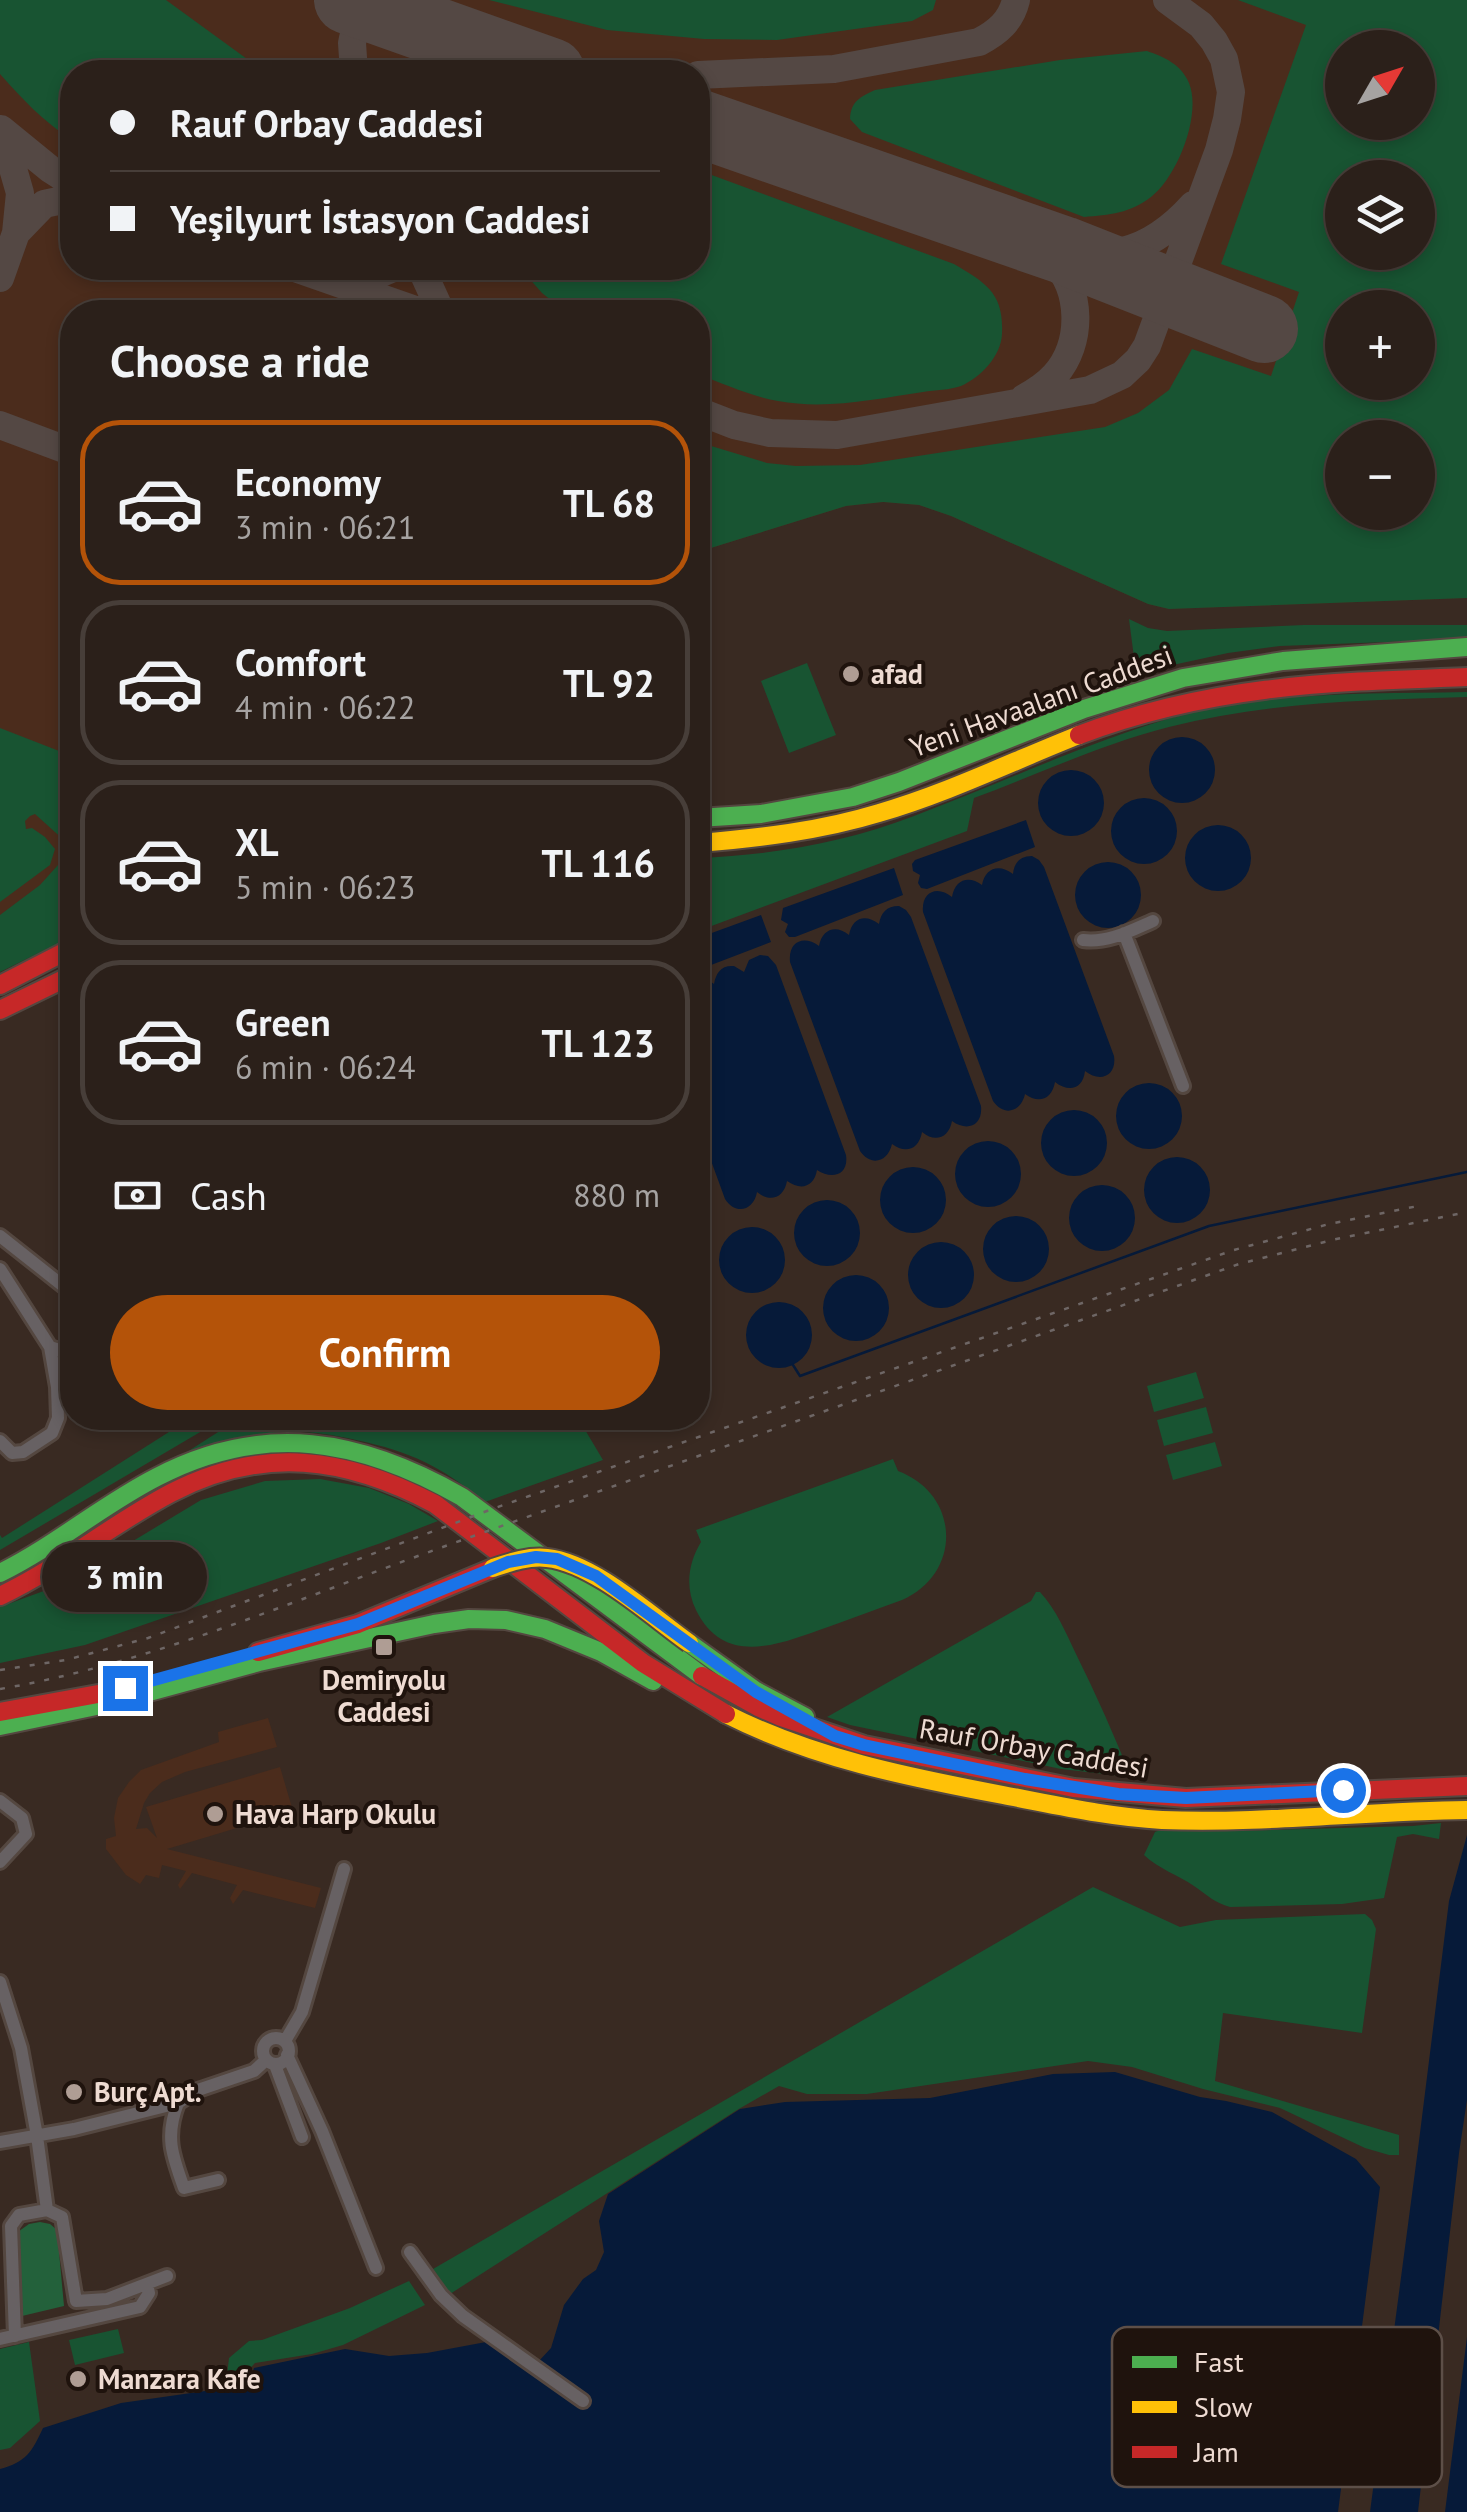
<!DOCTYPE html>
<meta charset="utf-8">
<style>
body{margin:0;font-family:"PT Sans",sans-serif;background:#372d27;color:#f1f3f6;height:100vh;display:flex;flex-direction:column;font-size:38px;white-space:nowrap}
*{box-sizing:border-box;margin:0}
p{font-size:32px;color:#a6a3a2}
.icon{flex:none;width:55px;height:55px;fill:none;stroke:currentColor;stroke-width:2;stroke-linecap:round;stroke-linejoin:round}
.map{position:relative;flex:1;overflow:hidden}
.panel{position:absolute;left:60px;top:300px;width:650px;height:1130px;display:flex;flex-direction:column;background:#2b201a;border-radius:40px;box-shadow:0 5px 15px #0003,0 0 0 2px #473e39}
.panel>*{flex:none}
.top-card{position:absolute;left:60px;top:60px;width:650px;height:220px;border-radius:40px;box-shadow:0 5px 15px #0003,0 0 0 2px #473e39;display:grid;align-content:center;height:220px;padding:0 50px;background:#2b201a}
.needle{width:65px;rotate:51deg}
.controls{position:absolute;left:1325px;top:30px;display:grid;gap:20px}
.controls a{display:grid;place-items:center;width:110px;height:110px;border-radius:50%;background:#2b201a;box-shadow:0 5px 15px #0003,0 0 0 2px #473e39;font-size:50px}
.end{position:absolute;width:45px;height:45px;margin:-22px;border:12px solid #1a73e8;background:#fff;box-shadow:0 0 0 5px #fff}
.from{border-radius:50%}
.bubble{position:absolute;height:70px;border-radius:35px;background:#2b201a;box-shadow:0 5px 15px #0003,0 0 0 2px #473e39;font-size:32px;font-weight:600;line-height:70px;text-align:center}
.top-card b{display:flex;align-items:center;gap:35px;height:95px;font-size:38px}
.top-card b+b{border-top:2px solid #473e39}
.top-card i{width:25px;height:25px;background:#f1f3f6}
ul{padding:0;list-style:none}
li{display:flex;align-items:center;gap:30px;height:165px;margin:0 20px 15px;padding:0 30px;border:5px solid #473e39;border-radius:40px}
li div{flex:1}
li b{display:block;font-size:38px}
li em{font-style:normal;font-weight:600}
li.active{border-color:#b45309}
li>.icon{width:90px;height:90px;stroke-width:1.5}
h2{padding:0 50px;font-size:45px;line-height:120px}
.pay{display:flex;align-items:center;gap:25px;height:110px;padding:0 50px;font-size:38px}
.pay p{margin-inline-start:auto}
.button{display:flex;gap:20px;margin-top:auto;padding:20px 50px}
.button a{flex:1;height:115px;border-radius:60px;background:#b45309;color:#fff;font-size:40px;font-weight:600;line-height:115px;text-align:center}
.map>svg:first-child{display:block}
.built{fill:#4b2c1c;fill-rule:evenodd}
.green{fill:#185432;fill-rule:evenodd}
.forest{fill:#23613b}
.water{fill:#061a39}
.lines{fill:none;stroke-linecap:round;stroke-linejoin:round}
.stream{stroke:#061a39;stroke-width:2.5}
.taxiway{stroke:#544844;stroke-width:28}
.runway{stroke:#544844;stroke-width:68}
.street-casing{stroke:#544740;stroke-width:18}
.fast-casing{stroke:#544740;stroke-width:22}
.slow-casing{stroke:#544740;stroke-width:22}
.jam-casing{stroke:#544740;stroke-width:22}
.street{stroke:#676163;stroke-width:12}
.fast{stroke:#4caf50;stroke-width:18}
.slow{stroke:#ffc107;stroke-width:18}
.jam{stroke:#c62828;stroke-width:18}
.rail{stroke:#6e6665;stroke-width:2.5;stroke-dasharray:5 10;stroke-linecap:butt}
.slow-bridge-casing{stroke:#544740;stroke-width:22;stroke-linecap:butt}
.slow-bridge{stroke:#ffc107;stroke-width:18}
.route{stroke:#1a73e8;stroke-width:12}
.poi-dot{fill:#af9d94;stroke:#1f130d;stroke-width:4}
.labels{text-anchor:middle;stroke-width:8;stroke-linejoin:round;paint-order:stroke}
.poi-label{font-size:28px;font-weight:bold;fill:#eedbd2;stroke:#1f130d;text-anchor:start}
.street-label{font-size:28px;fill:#eedbd2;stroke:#1f130d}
.key{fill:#1f130d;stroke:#5d4f48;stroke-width:2.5}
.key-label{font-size:28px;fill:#eedbd2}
</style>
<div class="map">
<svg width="1467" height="2512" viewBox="0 0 1467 2512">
<rect width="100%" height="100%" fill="#392a22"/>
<!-- built -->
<path class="built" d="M0,0H1467V598L1169,609L1148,604L951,516L919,505L883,502L846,506L698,552V312H72V888L0,928ZM1342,48H1418V122H1342ZM72,72H698V268H72ZM1342,178H1418V252H1342ZM1342,308H1418V382H1342ZM1342,438H1418V512H1342Z
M268,1718L277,1747L185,1772L162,1782L150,1793L144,1803L136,1829L147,1828L157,1838L146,1807L280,1767L293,1811L167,1849L321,1888L315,1908L243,1890L233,1904L230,1898L237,1885L192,1873L180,1889L178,1885L186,1871L162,1865L159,1878L146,1875L140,1884L126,1875L106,1849V1839L116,1836L114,1818L118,1798L129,1782L141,1770L219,1742L218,1732Z"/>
<!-- green -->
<path class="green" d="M0,0H166L265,72H72V140C44,122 22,99 0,74Z
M489,0H936L933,10L912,21L777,40L704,39L607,30Z
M1238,0H1467V598L1169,609L1148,604L951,516L919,505L883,502L846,506L698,552V442L767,463L796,466L860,465L1105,427L1138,413L1169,390L1192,349L1271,376L1299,292L1221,264L1306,25ZM1342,48H1418V122H1342ZM1342,178H1418V252H1342ZM1342,308H1418V382H1342ZM1342,438H1418V512H1342Z
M1147,51C1164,57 1181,64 1189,83C1202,115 1177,177 1151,197C1131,213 1109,215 1084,217L862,132L850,119C851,101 860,97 875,90L1060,60Z
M698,170L954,264C986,283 1004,293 1002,334C1001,356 981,377 961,386C950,390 935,390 923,392C876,399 826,410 778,401C750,396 724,384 698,374V312H566L542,293L520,268H698Z
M1129,619L1148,628L1167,631L1304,625H1467V639L1280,646L1228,653L1136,673Z
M807,663L836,735L789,753L761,681Z
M1467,692V697C1367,700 1267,702 1169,727C1102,744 1039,774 974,798L967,831L698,931V858C772,855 844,843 914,816C1002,783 1087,742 1178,716C1268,691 1374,694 1467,692Z
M0,728L72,756V840L66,842L35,814L30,816L25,821L26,829L32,828L45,837L55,849L50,865L0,902Z
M67,855L72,862V937L0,972V915L40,885Z
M1196,1372L1204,1398L1154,1412L1147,1386Z
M1206,1407L1213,1433L1164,1446L1157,1420Z
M191,1418H224L0,1550V1535L2,1538Z
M240,1418H578L603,1460L485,1502C440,1466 412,1452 356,1440C318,1432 295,1429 257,1435C230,1440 202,1451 176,1459Z
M1215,1442L1222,1466L1173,1480L1166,1455Z
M893,1459L898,1471C960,1494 963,1573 902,1600C877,1609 853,1618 828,1627C782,1643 725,1669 696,1610C685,1588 688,1563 701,1542L696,1530Z
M320,1479L369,1488L409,1504L438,1521L381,1543L85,1645L0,1663V1607L60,1585L201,1500L265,1481Z
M1036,1592H1040C1056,1609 1066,1633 1076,1654C1096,1694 1114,1735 1131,1777L1061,1769L850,1725L827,1717L1031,1601Z
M1441,1823L1439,1839L1413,1834L1397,1837L1384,1898L1342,1904L1230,1907C1215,1903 1207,1895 1194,1886C1178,1875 1159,1869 1144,1855L1155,1832L1163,1829L1233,1831L1413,1826Z
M1093,1887L1180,1927L1216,1920L1365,1914L1372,1920L1376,1929L1362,2033L1223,2013L1215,2081L1399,2135V2155H1389L1365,2148L1280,2108L1203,2089L1132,2067L1088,2061L867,2094H807L779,2086L737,2110L450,2294L433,2269Z
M409,2281L425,2305L343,2345L312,2354L255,2363L244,2375H227L229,2358L249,2341L262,2340L350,2308Z
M118,2329L124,2353L75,2365L69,2340Z
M29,2342L40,2421L10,2448L0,2450V2349Z"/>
<!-- forest -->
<path class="forest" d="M40,2222L50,2224L57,2230L64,2306L22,2316L15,2234L29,2224Z"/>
<!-- water -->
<path class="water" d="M1149 770a33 33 0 1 1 66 0a33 33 0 1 1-66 0Z
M1038 803a33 33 0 1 1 66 0a33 33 0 1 1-66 0Z
M1111 831a33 33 0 1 1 66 0a33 33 0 1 1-66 0Z
M1026,820L1035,847L927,889L921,888L918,883L920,875L913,871L912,864L915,860Z
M1185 858a33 33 0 1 1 66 0a33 33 0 1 1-66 0Z
M1032,856L1039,860L1044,867L1114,1056C1117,1076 1100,1083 1085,1071C1083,1089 1069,1093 1055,1082C1052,1100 1038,1104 1025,1094C1021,1112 1004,1117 993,1101L923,912C921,891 938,885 952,897C955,879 969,875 982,885C985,868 999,863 1013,874C1014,863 1020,856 1032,856Z
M1075 895a33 33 0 1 1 66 0a33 33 0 1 1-66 0Z
M894,868L903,895L795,937H789L785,932L788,924L781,920L783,908Z
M899,906L906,910L911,917L981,1106C983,1126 967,1132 952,1121C949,1138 935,1143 922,1132C919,1150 905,1154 892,1144C888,1162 871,1167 860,1151L790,962C788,941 804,935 819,946C822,929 836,924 849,935C852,918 865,913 879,924C881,913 886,906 899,906Z
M761,915L771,942L698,970V938Z
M760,955L768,956L776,965L846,1155C849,1175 832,1180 817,1170C814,1187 801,1191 787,1181C784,1198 770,1203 757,1192C754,1210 736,1216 725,1199L698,1125V977L707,979L714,984C716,973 721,965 734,966L744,972L749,960Z
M1116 1116a33 33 0 1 1 66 0a33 33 0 1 1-66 0Z
M1041 1143a33 33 0 1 1 66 0a33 33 0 1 1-66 0Z
M955 1174a33 33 0 1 1 66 0a33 33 0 1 1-66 0Z
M1144 1190a33 33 0 1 1 66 0a33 33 0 1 1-66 0Z
M880 1200a33 33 0 1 1 66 0a33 33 0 1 1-66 0Z
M1069 1218a33 33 0 1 1 66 0a33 33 0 1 1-66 0Z
M794 1233a33 33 0 1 1 66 0a33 33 0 1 1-66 0Z
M983 1249a33 33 0 1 1 66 0a33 33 0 1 1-66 0Z
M719 1260a33 33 0 1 1 66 0a33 33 0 1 1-66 0Z
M908 1275a33 33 0 1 1 66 0a33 33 0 1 1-66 0Z
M823 1308a33 33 0 1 1 66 0a33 33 0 1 1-66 0Z
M746 1335a33 33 0 1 1 66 0a33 33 0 1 1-66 0Z
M1467,1835V2100L1459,2153L1418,2512H1370L1418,2149L1449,1901Z
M1115,2072L1200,2097L1226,2101L1272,2112L1356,2159L1380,2187L1338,2512H0V2469C26,2462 32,2452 43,2428L121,2403L205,2391L251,2377L254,2368L345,2349L389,2356L427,2353L486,2342L581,2406L538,2362L551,2348L564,2305L583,2279L596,2270L604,2252L599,2221L608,2194L740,2109L785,2102L930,2098L1053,2074Z
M1467,2337V2512H1445Z"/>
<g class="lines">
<!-- stream -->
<path class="stream" d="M793,1365L800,1376L1209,1226L1467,1172"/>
<!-- taxiway -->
<path class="taxiway" d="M354,72L352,43L361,0
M698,75L834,69L979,42C998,32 1011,21 1016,0
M1,129L50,169L72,183
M2,130L20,193L16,233
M1014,233C1028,241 1041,248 1053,260C1082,290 1083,343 1055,375C1046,385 1035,392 1024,398
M1039,242C1104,264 1147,256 1193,205
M295,268L421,312
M421,268L441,312
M0,278L16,233L44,204L72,198
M339,283L367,279L393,268
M698,411L734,425L770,433L837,435L1090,390L1122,375L1138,360L1147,346L1219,150L1227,119L1231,92L1224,59L1214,41L1201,25L1167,0
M0,425L72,452"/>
<!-- runway -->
<path class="runway" d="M348,0L551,72
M698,123L1063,250L1264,329"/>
<!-- street casing -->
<g class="street-casing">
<path id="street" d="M1124,933L1183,1086
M1083,940C1108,943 1130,931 1153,921
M0,1236L72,1293
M0,1269L50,1347L57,1387L58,1418L52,1433L23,1452L12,1453L0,1441
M50,1347L72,1354
M157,1418L167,1422L176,1418
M0,1801L22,1818L26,1834L0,1862
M0,1982L21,2048L37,2136L47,2210
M263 2051a13 13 0 1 1 26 0a13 13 0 1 1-26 0Z
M285,2041L302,2012L344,1869
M287,2055L322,2131L376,2268
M275,2065L302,2137
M178,2103C165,2136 172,2155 184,2188L218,2180
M0,2142L74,2129L178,2103L198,2090L254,2071L266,2060
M410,2252L441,2295L463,2316L583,2401
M15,2336L11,2226L19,2215L47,2210L62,2217L76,2301L107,2299L167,2276
M0,2339L140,2307L149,2293L147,2284"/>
</g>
<!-- fast casing -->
<g class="fast-casing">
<path id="fast" d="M698,818L761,814L853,797L899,782L1084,709L1183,678L1283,661L1467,647
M0,1573C55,1546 102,1505 157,1477C264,1421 361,1439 462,1497L702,1676
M689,1643L756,1691L805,1717
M0,1726L101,1705L259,1662L434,1624L469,1619L506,1620L545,1629L601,1652L653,1681"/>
</g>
<!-- slow casing -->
<g class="slow-casing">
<path id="slow" d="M698,843C759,838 820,831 879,813C948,793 1013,761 1079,735
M726,1714C813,1758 907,1777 1003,1795C1056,1805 1108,1817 1162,1820C1263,1824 1365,1811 1467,1810"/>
</g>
<!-- jam casing -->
<g class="jam-casing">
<path id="jam" d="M1079,735C1211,685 1329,682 1467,677
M0,985L72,948
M0,1010L72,975
M0,1596C61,1567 112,1524 171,1493C263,1445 346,1457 435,1504L643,1663L726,1714
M258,1652L358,1624L493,1568
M702,1676L758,1707L781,1717L864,1745L1074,1788L1186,1798L1467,1786
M0,1712L98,1694"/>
</g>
<!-- street -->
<use href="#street" class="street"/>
<!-- fast -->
<use href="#fast" class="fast"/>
<!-- slow -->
<use href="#slow" class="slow"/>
<!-- jam -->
<use href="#jam" class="jam"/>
<!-- rail -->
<path class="rail" d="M0,1670L66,1660L148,1638L495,1508L1234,1250L1329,1224L1423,1205
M0,1689C157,1662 304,1596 454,1543C715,1450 977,1357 1239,1264L1332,1240L1467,1212"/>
<!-- slow-bridge casing -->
<g class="slow-bridge-casing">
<path id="slow-bridge" d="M493,1568C511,1562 528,1556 547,1558C594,1563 651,1616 689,1643"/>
</g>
<!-- slow-bridge -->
<use href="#slow-bridge" class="slow-bridge"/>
</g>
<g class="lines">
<!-- route -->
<path class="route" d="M125,1688L358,1624L508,1562L536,1557L557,1559L596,1576L756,1692L835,1736L864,1745L1025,1779L1118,1794L1186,1798L1343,1790"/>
</g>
<!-- markers -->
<g class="poi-dot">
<circle cx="851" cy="674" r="10"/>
<rect x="374" y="1637" width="20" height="20" rx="5"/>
<circle cx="215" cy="1814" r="10"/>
<circle cx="74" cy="2092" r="10"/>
<circle cx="78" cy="2379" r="10"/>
</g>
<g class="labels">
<!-- poi labels -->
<g class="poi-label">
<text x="871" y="684">afad</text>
<text x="384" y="1690" text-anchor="middle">Demiryolu<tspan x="384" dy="32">Caddesi</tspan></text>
<text x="235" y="1824">Hava Harp Okulu</text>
<text x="94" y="2102">Burç Apt.</text>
<text x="98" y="2389">Manzara Kafe</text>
</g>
<!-- street labels -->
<g class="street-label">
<text transform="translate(1041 701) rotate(-20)" y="10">Yeni Havaalanı Caddesi</text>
<text transform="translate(1034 1748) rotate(10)" y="10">Rauf Orbay Caddesi</text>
</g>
</g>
<!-- legend -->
<rect x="1112" y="2327" width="330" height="160" rx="15" class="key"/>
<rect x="1132" y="2356" width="45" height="12" fill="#4caf50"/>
<rect x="1132" y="2401" width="45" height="12" fill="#ffc107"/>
<rect x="1132" y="2446" width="45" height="12" fill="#c62828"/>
<g class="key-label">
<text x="1194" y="2372">Fast</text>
<text x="1194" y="2417">Slow</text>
<text x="1194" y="2462">Jam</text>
</g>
</svg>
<div class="controls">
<a><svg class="needle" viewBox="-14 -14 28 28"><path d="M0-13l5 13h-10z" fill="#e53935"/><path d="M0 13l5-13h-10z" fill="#a6a3a2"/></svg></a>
<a><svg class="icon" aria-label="layers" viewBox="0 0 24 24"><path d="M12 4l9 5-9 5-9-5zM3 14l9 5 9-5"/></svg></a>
<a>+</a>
<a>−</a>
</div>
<i class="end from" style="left:1343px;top:1790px"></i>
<i class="end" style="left:125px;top:1688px"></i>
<div class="bubble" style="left:42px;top:1542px;width:165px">3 min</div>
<div class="top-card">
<b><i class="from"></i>Rauf Orbay Caddesi</b>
<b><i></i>Yeşilyurt İstasyon Caddesi</b>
</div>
<section class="panel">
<h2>Choose a ride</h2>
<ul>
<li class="active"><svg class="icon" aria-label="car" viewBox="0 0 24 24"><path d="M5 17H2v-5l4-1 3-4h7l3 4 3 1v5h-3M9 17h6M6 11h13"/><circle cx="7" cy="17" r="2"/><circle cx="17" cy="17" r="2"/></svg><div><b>Economy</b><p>3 min · 06:21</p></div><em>TL 68</em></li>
<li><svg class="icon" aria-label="car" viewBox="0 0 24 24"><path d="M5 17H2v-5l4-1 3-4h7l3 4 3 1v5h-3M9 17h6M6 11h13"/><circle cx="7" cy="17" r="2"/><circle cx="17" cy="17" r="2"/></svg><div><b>Comfort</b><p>4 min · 06:22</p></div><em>TL 92</em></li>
<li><svg class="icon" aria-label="car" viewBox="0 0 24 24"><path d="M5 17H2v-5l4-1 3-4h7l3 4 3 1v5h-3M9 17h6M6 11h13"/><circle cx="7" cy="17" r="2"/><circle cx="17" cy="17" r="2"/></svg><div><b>XL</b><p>5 min · 06:23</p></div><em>TL 116</em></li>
<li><svg class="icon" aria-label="car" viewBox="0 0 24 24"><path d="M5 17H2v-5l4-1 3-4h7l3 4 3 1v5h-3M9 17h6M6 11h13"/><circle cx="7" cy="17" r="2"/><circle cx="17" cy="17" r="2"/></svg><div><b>Green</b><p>6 min · 06:24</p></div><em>TL 123</em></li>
</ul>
<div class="pay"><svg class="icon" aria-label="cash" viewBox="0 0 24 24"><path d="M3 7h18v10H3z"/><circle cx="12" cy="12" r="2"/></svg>Cash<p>880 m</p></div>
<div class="button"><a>Confirm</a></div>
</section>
</div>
